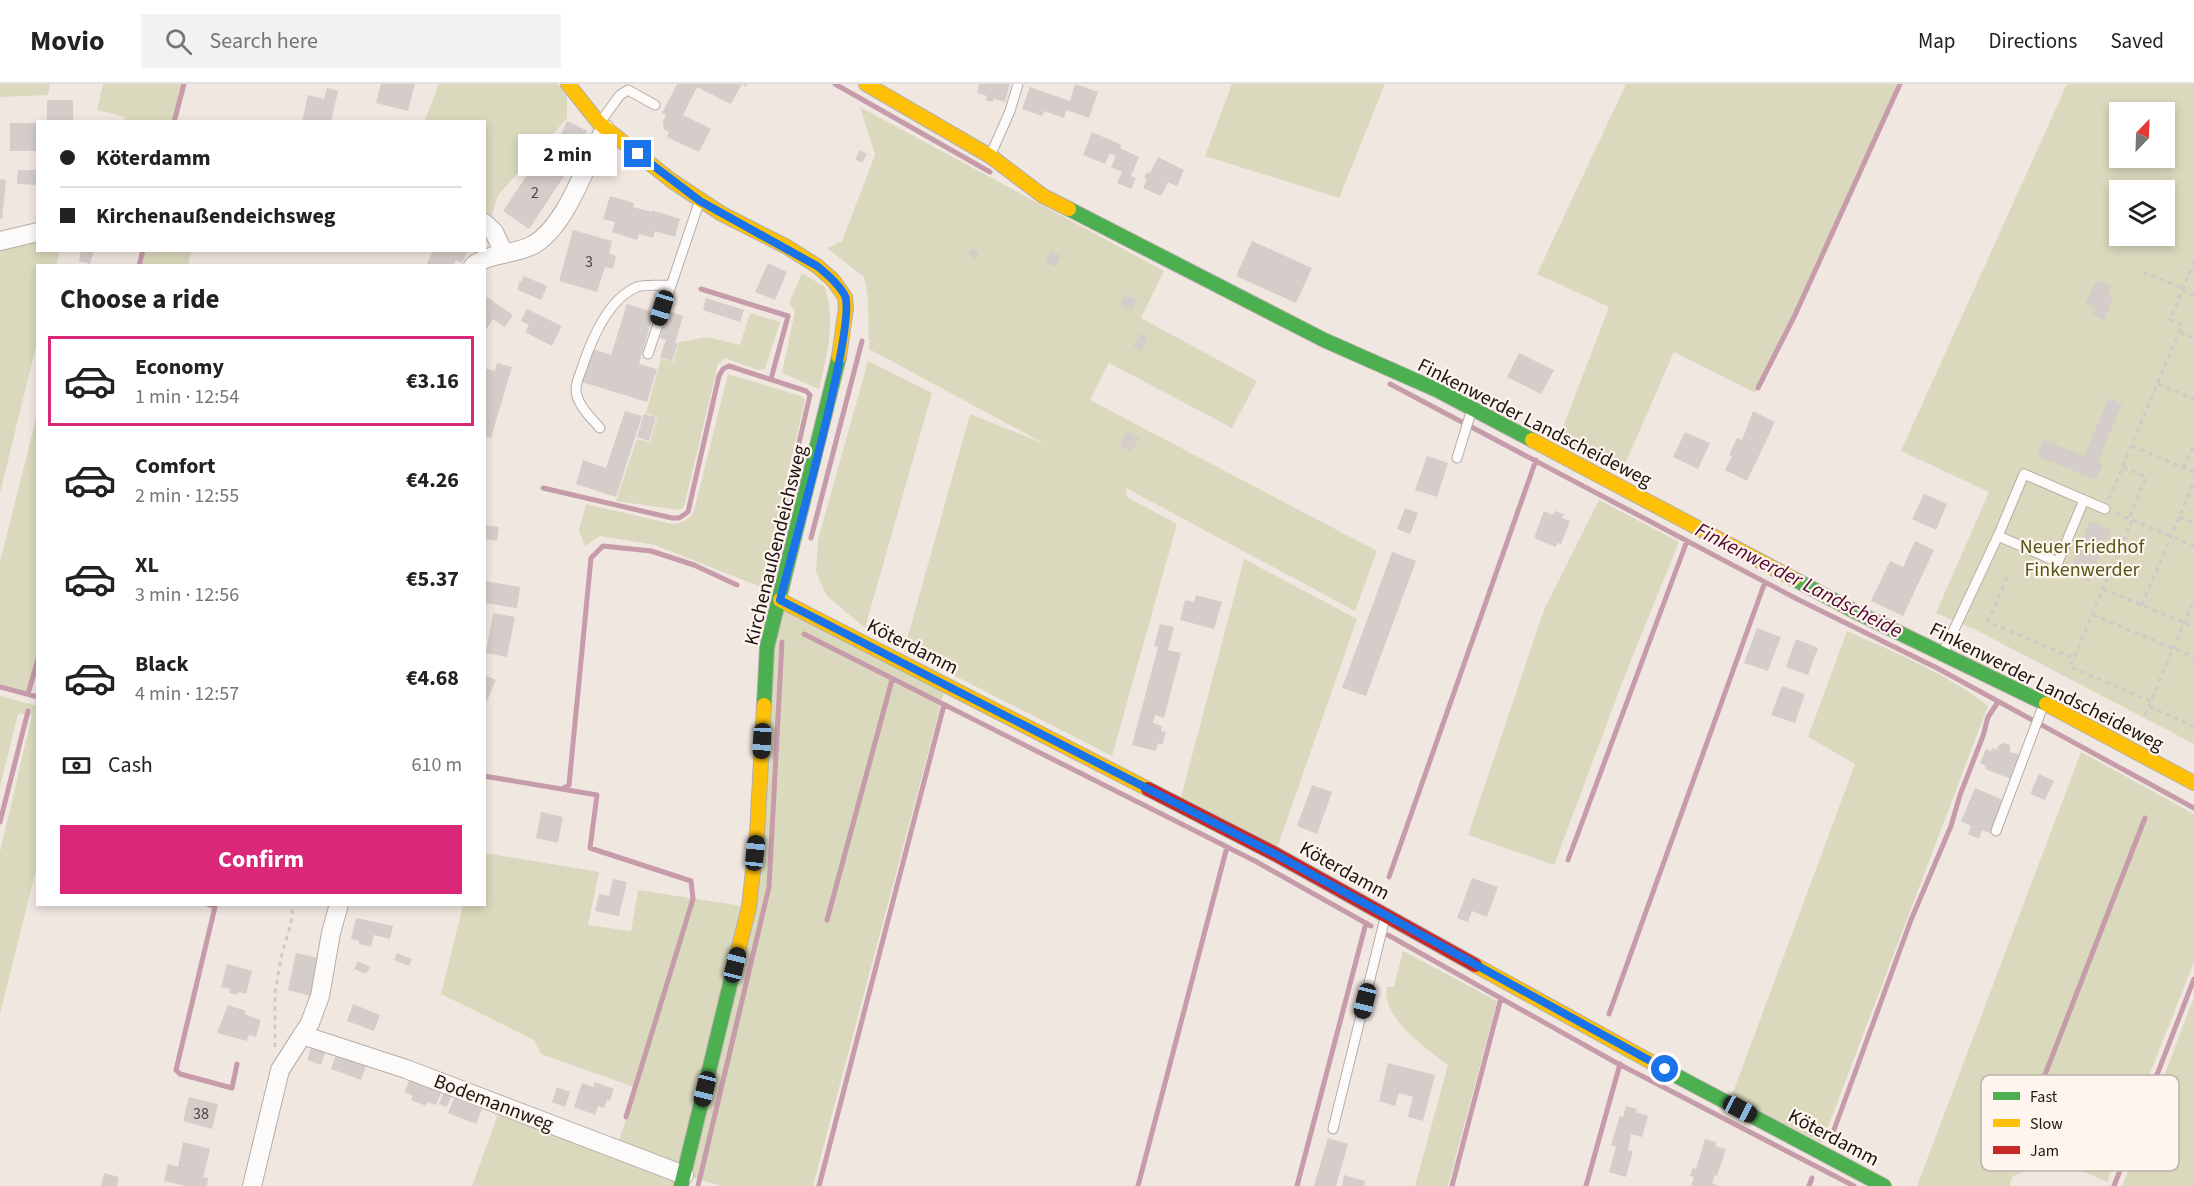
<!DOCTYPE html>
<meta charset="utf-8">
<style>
body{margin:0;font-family:"Source Sans 3",sans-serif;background:#f2f2f2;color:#222;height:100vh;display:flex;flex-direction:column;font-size:22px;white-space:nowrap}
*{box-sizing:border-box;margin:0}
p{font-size:20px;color:#767676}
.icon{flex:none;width:33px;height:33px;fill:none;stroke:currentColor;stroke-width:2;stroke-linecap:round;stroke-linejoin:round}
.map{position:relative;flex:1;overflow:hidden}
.panel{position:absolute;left:36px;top:180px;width:450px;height:642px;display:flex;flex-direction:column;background:#fff;border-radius:0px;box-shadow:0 3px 9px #0003}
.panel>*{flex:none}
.banner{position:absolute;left:36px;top:36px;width:450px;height:132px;border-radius:0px;box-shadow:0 3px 9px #0003;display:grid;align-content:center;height:132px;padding:0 24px;background:#fff}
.needle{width:39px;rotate:23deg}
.tools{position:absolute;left:2109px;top:18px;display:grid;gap:12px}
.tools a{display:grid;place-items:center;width:66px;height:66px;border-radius:0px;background:#fff;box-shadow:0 3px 9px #0003;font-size:30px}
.end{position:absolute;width:27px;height:27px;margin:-14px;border:8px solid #1a73e8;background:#fff;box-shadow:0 0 0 3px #fff}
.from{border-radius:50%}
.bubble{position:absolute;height:42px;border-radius:0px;background:#fff;box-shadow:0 3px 9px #0003;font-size:20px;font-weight:700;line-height:42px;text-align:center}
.car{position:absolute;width:18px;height:36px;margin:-18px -9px;border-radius:8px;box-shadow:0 0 4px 2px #0007;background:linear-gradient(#222 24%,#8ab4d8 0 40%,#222 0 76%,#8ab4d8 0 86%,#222 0)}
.banner b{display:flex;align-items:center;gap:21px;height:57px;font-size:22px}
.banner b+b{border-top:2px solid #e0e0e0}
.banner i{width:15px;height:15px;background:#222}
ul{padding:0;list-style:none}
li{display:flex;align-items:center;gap:18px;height:90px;margin:0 12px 9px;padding:0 12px;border:3px solid transparent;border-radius:0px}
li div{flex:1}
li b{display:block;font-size:22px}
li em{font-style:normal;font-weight:700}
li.on{border-color:#db2777}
li>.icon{width:54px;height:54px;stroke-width:1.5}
h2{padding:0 24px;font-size:27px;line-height:72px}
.pay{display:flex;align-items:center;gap:15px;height:66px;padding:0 24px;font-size:22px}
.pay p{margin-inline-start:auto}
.action{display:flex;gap:12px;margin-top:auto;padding:12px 24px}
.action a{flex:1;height:69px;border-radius:0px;background:#db2777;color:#fff;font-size:24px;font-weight:700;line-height:69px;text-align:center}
header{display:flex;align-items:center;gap:36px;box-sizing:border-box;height:84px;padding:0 30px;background:#fff;border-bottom:2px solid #e0e0e0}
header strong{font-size:28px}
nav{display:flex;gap:33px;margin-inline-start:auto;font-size:21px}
.search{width:420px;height:54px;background:#f2f2f2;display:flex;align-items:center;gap:15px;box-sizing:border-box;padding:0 21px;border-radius:0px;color:#767676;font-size:22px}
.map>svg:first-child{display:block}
.green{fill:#dad9bd;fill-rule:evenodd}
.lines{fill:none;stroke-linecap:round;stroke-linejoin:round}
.stream{stroke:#c69baa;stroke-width:5}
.building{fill:#d5cdc9}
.lane-casing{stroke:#b4ada8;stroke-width:11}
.street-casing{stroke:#b4ada8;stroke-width:20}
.fast-casing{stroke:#b4ada8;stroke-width:16}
.slow-casing{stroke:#b4ada8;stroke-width:16}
.jam-casing{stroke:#b4ada8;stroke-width:16}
.path{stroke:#cecac8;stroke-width:3;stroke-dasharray:4.5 4.5;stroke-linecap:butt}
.lane{stroke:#fdfbfa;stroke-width:9}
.street{stroke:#fdfbfa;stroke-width:18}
.fast{stroke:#4caf50;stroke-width:14}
.slow{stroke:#ffc107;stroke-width:14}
.jam{stroke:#c62828;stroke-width:14}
.route{stroke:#1a73e8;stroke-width:8}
.labels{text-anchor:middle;stroke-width:4.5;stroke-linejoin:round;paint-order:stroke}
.number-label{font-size:16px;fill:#4d4744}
.street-label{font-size:20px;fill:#1c1613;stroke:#fff4ee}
.park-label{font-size:20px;fill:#54591a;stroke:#fff4ee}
.water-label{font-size:21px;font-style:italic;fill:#510b31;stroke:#fff4ee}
.key{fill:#fff4ee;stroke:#bbb1ac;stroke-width:1.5}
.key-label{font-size:16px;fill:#1c1613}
</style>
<header>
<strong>Movio</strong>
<div class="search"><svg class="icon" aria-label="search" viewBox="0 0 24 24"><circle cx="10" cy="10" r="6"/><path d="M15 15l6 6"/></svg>Search here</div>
<nav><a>Map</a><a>Directions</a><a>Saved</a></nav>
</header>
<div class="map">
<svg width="2194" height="1102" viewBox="0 0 2194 1102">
<rect width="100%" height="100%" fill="#f1e7e1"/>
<!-- green -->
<path class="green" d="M0,0H50L48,11L0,13Z
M103,0H185L175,38L124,37L125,33L97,26Z
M439,0H558L567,12V34L498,111L491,134L485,129L484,38H424Z
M1232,0H1385L1339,114L1205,72Z
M1626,0H1900L1795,231L1755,309L1674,268L1621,389L1558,356L1609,223L1537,190Z
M2067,0H2194V660L1976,546L1936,529L1989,408L1901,367ZM2120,28H2164V74H2120ZM2120,106H2164V152H2120Z
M860,23L1164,187L1141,234L1257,297L1232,344L1109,279L1090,316L1377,467L1355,527L1126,404L1127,413L1177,440L1112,672L904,566L970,330L1045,360L869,265L868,215L864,193L827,164L842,157L875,71Z
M37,148L38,166L60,167L56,181L38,182L37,258L0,409V157Z
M143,167V166L191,167L188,181H139Z
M802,189L825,203C836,240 827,269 819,305L782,289L795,227L789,219Z
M750,229L780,238L765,285L758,286L725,274L718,280L684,423L679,426L616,417L637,355L650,358L657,333L646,329L661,274L673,278L679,258L707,253L740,261Z
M868,277L932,309L865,544L827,512L816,488L818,456Z
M728,290L801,312L805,316L761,503L655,461L600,452L585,462L579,447L586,420L672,440C682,439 689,436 694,427Z
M37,331L38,575L28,610L0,603V477Z
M1599,416L1679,458L1627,586L1554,781L1468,751L1544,526Z
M1244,475L1357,535L1275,770L1179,721Z
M780,516L946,601L813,1102H722L684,1091L681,1102H472L501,1022L616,1065L637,1004L541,970L534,956L441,910L463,821L484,820L485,769L599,788L588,841L631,847L638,806L749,823Z
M1847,547C1895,569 1947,589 1988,622L1822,1059L1731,1014L1855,680L1808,653Z
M0,612L38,622L37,782L0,931V768L32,631L18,630L0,703Z
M2081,668L2194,730V878L2107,1098L2053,1074L2012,1093L2009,1102H1917Z
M1403,867L1497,917L1448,1102H1415L1448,981C1428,966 1380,933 1387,903H1394Z
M2194,913V1102H2123V1100Z"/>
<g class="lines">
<!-- stream -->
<path class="stream" d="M835,0L990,88
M174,38L184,0
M139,182L143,166
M701,205L788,232L771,295
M1390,300L1797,515L1937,584L2194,724
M1758,304L1795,231L1900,0
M543,404L672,434H679L688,428L719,292L723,285L729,282L806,307L810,311L778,450
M811,454L862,257
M804,550L1255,777L1371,842
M0,603L38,613
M28,610L38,575
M484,692L597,711L590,764L691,797L693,815L626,1033
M562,705L569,701L591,474L603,462L651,467L694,481L737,501
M0,738L28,627
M1568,776L1687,457
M1389,793L1536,376
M207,820L215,823L176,986L180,990L232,1004L237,980
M827,836L892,596
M1388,851L1613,977L1854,1102
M1609,930L1765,498
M1831,1054L1911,836L1951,742L1960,711L1983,652L1988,633L1998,618
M2016,1065L2145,734
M698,1102L769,803L782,558
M819,1102L944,621
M1138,1102L1227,763
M1297,1102L1366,839
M1452,1102L1501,914
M1586,1102L1620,980
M1809,1102L1812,1094
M2114,1102L2194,895"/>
</g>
<!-- building -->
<path class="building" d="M381,0H415L408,27L376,19Z
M677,0H747L746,3L742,0L731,20L697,3L683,31L711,45L699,68L667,53L669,48L664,45L663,37L666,31L662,29Z
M979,0H1010L1005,18L994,15L993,18L985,16L987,12L977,9Z
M1075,0L1098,8L1089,34L1066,26L1064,34L1044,27L1042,32L1022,25L1030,3L1070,17Z
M327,4L338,7L331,38H302L308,11L324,15Z
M47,16H73V38H47Z
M567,37L587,47L576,71L556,61Z
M10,39H38V67H10Z
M1092,48L1122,61L1120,64L1139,73L1131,92L1136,94L1131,105L1117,99L1122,88L1111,83L1116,72L1110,69L1105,80L1083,71Z
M860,66L867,70L862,79L855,75Z
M540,72L566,89L529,145L503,127Z
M1158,73L1184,86L1177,102L1168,98L1161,112L1143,104L1147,95L1144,94L1147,88L1150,89Z
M18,86H38V101L17,100Z
M0,95L6,96L2,135H0Z
M610,112L634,119L633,123L652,128V126L680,135L675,153L655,147L653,154L639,150L637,156L612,148L615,138L603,135Z
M573,146L612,157L609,169L616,172L613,185L605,183L597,208L559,197Z
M1252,157L1312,184L1296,219L1236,192Z
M972,164L979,169L975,175L968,170Z
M81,166H94L90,180L79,177Z
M433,166H468L462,179L456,176L453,182H426Z
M1051,167L1061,172L1055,183L1045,178Z
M768,179L787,188L775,216L755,208Z
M524,192L547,202L541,216L518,206L519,197L521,198Z
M2097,196L2112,202L2108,211L2113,214L2104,236L2092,231L2094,224L2085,219Z
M1125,210L1137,216L1132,226L1120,221Z
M484,211L513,231L505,243L493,235L487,244L484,242Z
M706,214L744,226L740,238L703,226Z
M627,220L654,228L639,280L657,285L647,318L582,298L592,265L611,271Z
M527,225L562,242L552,262L525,248L529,241L521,237Z
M669,227L683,232L675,259H678L672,277L660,273L666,256L660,254Z
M1140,249L1148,253L1141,267L1133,263Z
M1519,269L1554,286L1541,310L1507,293Z
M497,279L512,283L491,354L484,352V284L495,287Z
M2109,314L2122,320L2098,378L2103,380L2096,396L2037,372L2043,355L2084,372Z
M625,327L642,332L616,413L576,400L583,376L606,384Z
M1753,327L1775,338L1747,397L1725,386L1732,372L1729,371L1737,354L1742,356Z
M644,330L656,333L649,357L637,353Z
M1127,348L1139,354L1132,368L1119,362Z
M1685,348L1710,359L1698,385L1673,373Z
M1427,372L1448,379L1437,413L1415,406Z
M1924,410L1947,420L1936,446L1912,435Z
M1405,424L1418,429L1410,450L1397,445Z
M1544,427L1553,431L1555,427L1564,430L1562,434L1570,437L1561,460L1557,459L1556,463L1534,454Z
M2090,437L2111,446L2089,497L2069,488Z
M484,441L499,443L497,457L484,455Z
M1915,457L1934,466L1903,532L1871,517L1890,477L1903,483Z
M1392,468L1416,477L1366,612L1342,604Z
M484,497L520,503L517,524L484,519Z
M1196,511L1222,518L1214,545L1180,536L1185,516L1194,518Z
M493,529L515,533L507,573L486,569Z
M1160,540L1174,543L1168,566L1181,569L1164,634L1155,631L1153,639L1162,642L1161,647L1166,648L1162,661L1158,659L1156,667L1132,661L1158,563L1154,562Z
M1757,544L1781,553L1768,587L1744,579Z
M1796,555L1818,564L1808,591L1786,583Z
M484,591L496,596L487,617L484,616Z
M1782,602L1805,610L1795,639L1771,631Z
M2003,659L2010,661V668L2021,671L2011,695L1985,685L1986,682L1980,679L1986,665L1991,667L1993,664L1996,666L1999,661Z
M2039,690L2054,697L2045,716L2030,710Z
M1312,701L1332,708L1317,750L1297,742Z
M1975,704L2003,716L1990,749L1982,746L1979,755L1968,750L1971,742L1961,737Z
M541,728L563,733L558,759L536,754Z
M1472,794L1498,803L1487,833L1472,827L1468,838L1457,834Z
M613,795L627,798L619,832L595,827L599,810L609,812Z
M356,834L393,842L390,855L374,851L371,863L359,860V857L351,855Z
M296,869L318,874L310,912L288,906Z
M397,869L412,875L409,882L394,876Z
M358,877L370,883L366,890L354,885Z
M227,880L252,887L246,910L238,908L237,911L229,909L230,905L221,903Z
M353,920L380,931L374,947L347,937Z
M228,921L246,927L244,930L261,936L256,953L249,951L247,957L217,949Z
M311,963L325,969L321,981L307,976Z
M336,971L366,982L361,996L331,985Z
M1388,979L1435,991L1423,1037L1408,1033L1413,1013L1399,1009L1395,1022L1379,1017Z
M409,996L441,1009L436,1021L427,1018L426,1022L411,1016L413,1012L405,1008Z
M595,998L614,1005L610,1017L607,1016L604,1024L598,1022L595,1031L574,1023L582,999L593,1003Z
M557,1003L570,1008L565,1023L552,1018Z
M444,1008L452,1011L447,1023L439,1020Z
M189,1013L218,1020L212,1045L183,1037Z
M454,1014L482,1025L476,1040L448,1029Z
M1626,1022L1637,1025L1636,1028L1648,1032L1642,1053L1631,1050L1628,1066L1633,1067L1626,1093L1609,1088L1616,1063L1611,1061L1620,1032L1623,1033Z
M1328,1054L1348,1060L1336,1102H1314Z
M1705,1055L1716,1058L1715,1062L1726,1065L1717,1092L1715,1091L1712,1099L1720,1102H1691L1694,1093L1690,1092L1693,1084L1696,1085Z
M183,1058L210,1065L203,1093L208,1094L207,1102H185L164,1097L168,1080L178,1083Z
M104,1089L119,1093L117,1102H101Z
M1344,1091L1365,1097L1364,1102H1342Z"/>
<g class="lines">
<!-- lane casing -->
<g class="lane-casing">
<path id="lane" d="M601,37L620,11L628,6L655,21
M991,70L1010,27L1018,0
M648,270L699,119
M600,344C591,334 576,320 576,305C576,299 579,292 581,287C590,259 607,215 637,203C646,200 659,202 669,201
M1457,374L1471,328
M1998,452L2024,390L2084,416
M1944,567L1998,452L2058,478L2084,416L2105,425
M1996,747L2043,622
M1333,1045L1385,834"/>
</g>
<!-- street casing -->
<g class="street-casing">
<path id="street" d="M484,139L494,148L504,169
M0,157L38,148
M473,182C490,168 514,171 533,161C567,142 586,78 605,45
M302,951L406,985L684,1091
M252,1102L280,986L310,939L320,912L331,849L339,820"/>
</g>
<!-- fast casing -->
<g class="fast-casing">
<path id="fast" d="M1069,125L1324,256L1437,306L1532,356
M1794,495L1854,527L2046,620
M764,621L767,563L839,273
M1673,990L1884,1102
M681,1102L733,888"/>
</g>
<!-- slow casing -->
<g class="slow-casing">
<path id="slow" d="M568,0L599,39L672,97L722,130L787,163L817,182L833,196L845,213L846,224L839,273
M866,0L990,72L1043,112L1069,125
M1532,356L1794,495
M780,516L1148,705
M2046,620L2194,699
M1475,881L1673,990
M733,888L749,823L757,751L764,621"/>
</g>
<!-- jam casing -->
<g class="jam-casing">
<path id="jam" d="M1148,705L1275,770L1475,881"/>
</g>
<!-- path -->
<path class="path" d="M2143,188L2183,204
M2182,206L2194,212
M2180,248L2194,254
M2158,300L2194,315
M2132,362L2194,388
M2123,383L2146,393L2129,434
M2184,384L2194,361
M2109,415L2182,241L2170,236L2194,178
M2116,429L2194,462
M2179,433L2194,439
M2132,436L2070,583L2151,617
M2007,493L1988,538L2074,574
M2103,505L2194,543
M2142,521L2194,398
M2093,531L2194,573
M2149,623L2194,642
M2145,631L2194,515
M275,963V909L281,874L291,839L293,820"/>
<!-- lane -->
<use href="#lane" class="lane"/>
<!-- street -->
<use href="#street" class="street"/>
<!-- fast -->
<use href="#fast" class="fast"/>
<!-- slow -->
<use href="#slow" class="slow"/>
<!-- jam -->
<use href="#jam" class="jam"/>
</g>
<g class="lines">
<!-- route -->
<path class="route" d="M638,70L700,117L817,182C827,190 839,200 845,212C857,240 791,472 780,516L1275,770L1665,985"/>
</g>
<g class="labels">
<!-- number labels -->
<g class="number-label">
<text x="535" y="114">2</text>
<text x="589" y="183">3</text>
<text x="201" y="1035">38</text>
</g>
<!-- street labels -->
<g class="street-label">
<text transform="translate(1535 338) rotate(27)" y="7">Finkenwerder Landscheideweg</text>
<text transform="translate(775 461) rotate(-76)" y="7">Kirchenaußendeichsweg</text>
<text transform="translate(913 562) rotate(27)" y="7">Köterdamm</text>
<text transform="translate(2047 602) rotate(27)" y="7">Finkenwerder Landscheideweg</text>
<text transform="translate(1345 786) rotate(29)" y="7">Köterdamm</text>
<text transform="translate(494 1018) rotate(21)" y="7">Bodemannweg</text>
<text transform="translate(1834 1053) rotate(28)" y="7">Köterdamm</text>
</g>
<!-- park labels -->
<g class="park-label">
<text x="2082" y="469">Neuer Friedhof<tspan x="2082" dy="23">Finkenwerder</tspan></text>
</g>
<!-- water labels -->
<g class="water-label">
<text transform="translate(1799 496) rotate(27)" y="7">Finkenwerder Landscheide</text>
</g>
</g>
<!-- legend -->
<rect x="1981" y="991" width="198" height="96" rx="9" class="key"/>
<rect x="1993" y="1008" width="27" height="8" fill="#4caf50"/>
<rect x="1993" y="1035" width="27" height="8" fill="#ffc107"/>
<rect x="1993" y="1062" width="27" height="8" fill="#c62828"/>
<g class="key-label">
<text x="2030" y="1018">Fast</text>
<text x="2030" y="1045">Slow</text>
<text x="2030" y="1072">Jam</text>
</g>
</svg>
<div class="tools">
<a><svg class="needle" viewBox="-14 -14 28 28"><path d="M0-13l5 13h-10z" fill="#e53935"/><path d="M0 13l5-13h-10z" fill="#767676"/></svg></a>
<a><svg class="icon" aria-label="layers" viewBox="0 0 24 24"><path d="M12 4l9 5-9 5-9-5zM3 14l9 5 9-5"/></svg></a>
</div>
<i class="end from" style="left:1665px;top:985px"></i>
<i class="end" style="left:638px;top:70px"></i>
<div class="bubble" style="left:518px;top:50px;width:99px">2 min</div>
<i class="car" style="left:662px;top:224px;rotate:197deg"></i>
<i class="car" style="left:762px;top:657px;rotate:183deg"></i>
<i class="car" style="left:755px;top:769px;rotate:6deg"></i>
<i class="car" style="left:735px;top:881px;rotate:14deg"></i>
<i class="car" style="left:1365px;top:917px;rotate:194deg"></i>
<i class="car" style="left:705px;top:1005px;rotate:194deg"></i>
<i class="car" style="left:1740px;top:1025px;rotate:118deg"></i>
<div class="banner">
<b><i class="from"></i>Köterdamm</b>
<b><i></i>Kirchenaußendeichsweg</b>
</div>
<section class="panel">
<h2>Choose a ride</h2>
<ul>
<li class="on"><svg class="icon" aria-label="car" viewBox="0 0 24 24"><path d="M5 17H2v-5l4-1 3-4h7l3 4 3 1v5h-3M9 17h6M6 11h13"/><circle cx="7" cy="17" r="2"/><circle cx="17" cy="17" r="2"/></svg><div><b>Economy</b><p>1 min · 12:54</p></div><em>€3.16</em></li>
<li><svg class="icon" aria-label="car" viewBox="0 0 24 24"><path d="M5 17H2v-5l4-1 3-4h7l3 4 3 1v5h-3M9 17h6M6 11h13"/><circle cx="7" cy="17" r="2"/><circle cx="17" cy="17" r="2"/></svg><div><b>Comfort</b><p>2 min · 12:55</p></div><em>€4.26</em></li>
<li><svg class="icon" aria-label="car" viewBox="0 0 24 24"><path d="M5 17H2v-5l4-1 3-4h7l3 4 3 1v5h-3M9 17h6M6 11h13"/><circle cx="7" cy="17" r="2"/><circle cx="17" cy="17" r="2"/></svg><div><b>XL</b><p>3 min · 12:56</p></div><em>€5.37</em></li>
<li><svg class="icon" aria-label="car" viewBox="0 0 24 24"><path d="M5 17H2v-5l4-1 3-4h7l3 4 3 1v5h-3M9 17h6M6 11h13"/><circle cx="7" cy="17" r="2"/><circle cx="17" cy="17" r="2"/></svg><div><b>Black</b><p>4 min · 12:57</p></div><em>€4.68</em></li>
</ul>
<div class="pay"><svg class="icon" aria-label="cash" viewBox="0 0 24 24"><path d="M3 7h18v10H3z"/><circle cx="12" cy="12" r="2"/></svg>Cash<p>610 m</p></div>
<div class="action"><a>Confirm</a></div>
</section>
</div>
